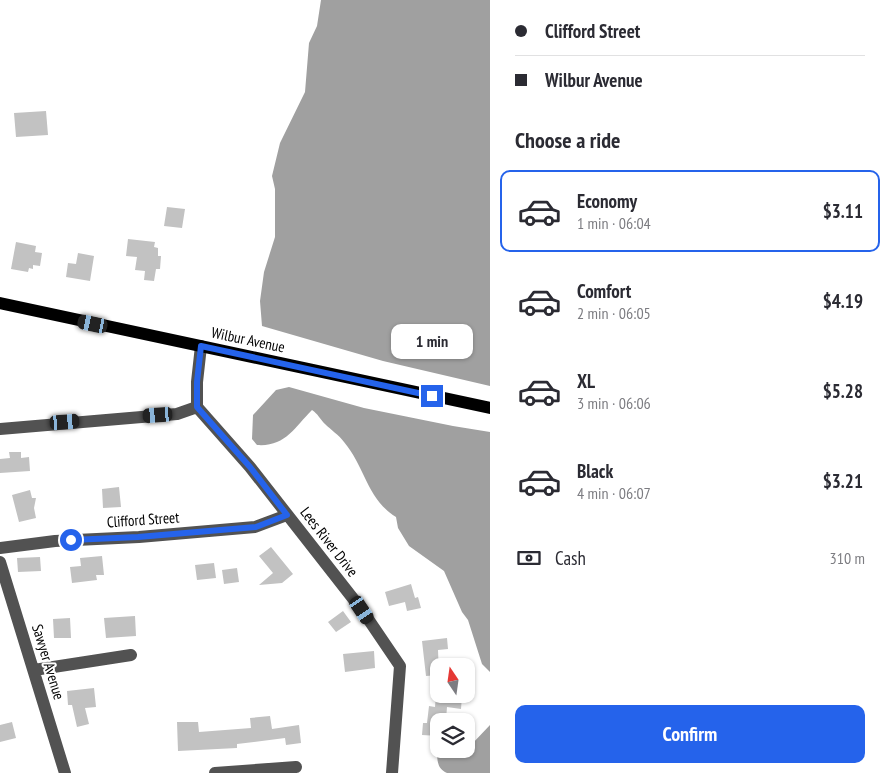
<!DOCTYPE html>
<meta charset="utf-8">
<style>
body{margin:0;font-family:"PT Sans Narrow",sans-serif;background:#f2f2f3;color:#2b2b33;height:100vh;display:flex;flex-direction:column;font-size:19px;white-space:nowrap}
*{box-sizing:border-box;margin:0}
p{font-size:16px;color:#7c7c81}
.icon{flex:none;width:28px;height:28px;fill:none;stroke:currentColor;stroke-width:2;stroke-linecap:round;stroke-linejoin:round}
.map{position:relative;flex:1;overflow:hidden}
.panel{display:flex;flex-direction:column;background:#fff;width:400px}
.panel>*{flex:none}
.banner{display:grid;align-content:center;height:110px;padding:0 25px;background:#fff}
.needle{width:32px;rotate:347deg}
.fabs{position:absolute;left:430px;top:658px;display:grid;gap:10px}
.fabs a{display:grid;place-items:center;width:45px;height:45px;border-radius:10px;background:#fff;box-shadow:0 1px 4px #0004;font-size:25px}
.end{position:absolute;width:22px;height:22px;margin:-11px;border:6px solid #2563eb;background:#fff;box-shadow:0 0 0 2px #fff}
.from{border-radius:50%}
.bubble{position:absolute;height:35px;border-radius:10px;background:#fff;box-shadow:0 1px 4px #0004;font-size:16px;font-weight:700;line-height:35px;text-align:center}
.car{position:absolute;width:15px;height:30px;margin:-15px -8px;border-radius:6px;box-shadow:0 0 4px 1px #0007;background:linear-gradient(#222 24%,#8ab4d8 0 40%,#222 0 76%,#8ab4d8 0 86%,#222 0)}
.banner b{display:flex;align-items:center;gap:18px;height:48px;font-size:19px}
.banner b+b{border-top:1px solid #e1e1e2}
.banner i{width:12px;height:12px;background:#2b2b33}
ul{padding:0;list-style:none}
li{display:flex;align-items:center;gap:15px;height:82px;margin:0 10px 8px;padding:0 15px;border:2px solid transparent;border-radius:10px}
li div{flex:1}
li b{display:block;font-size:19px}
li em{font-style:normal;font-weight:700}
li.current{border-color:#2563eb}
li>.icon{width:45px;height:45px;stroke-width:1.5}
h2{padding:0 25px;font-size:22px;line-height:60px}
.pay{display:flex;align-items:center;gap:12px;height:55px;padding:0 25px;font-size:19px}
.pay p{margin-inline-start:auto}
.cta{display:flex;gap:10px;margin-top:auto;padding:10px 25px}
.cta a{flex:1;height:58px;border-radius:10px;background:#2563eb;color:#fff;font-size:20px;font-weight:700;line-height:58px;text-align:center}
main{display:flex;flex:1;min-height:0}
.map>svg:first-child{display:block}
.water{fill:#a0a0a0}
.building{fill:#c2c2c2}
.lines{fill:none;stroke-linecap:round;stroke-linejoin:round}
.minor{stroke:#525252;stroke-width:12}
.major{stroke:#000;stroke-width:12}
.route{stroke:#2563eb;stroke-width:6}
.labels{text-anchor:middle;stroke-width:4;stroke-linejoin:round;paint-order:stroke}
.street-label{font-size:15px;fill:#000;stroke:#fff}
</style>
<main>
<div class="map">
<svg width="490" height="773" viewBox="0 0 490 773">
<rect width="100%" height="100%" fill="#fff"/>
<!-- water -->
<path class="water" d="M321,0H490V386L383,361L262,326L260,301L264,272L275,237V189L272,176L280,143L305,92L309,43L317,26Z
M289,387L364,408L453,426L490,432V672L482,664L468,620L462,612L444,571L409,546L398,528L396,517C367,499 365,467 344,442C339,435 331,430 325,424C320,419 318,414 312,410C294,428 285,447 257,445L252,439L253,415L276,390Z
M490,725V773H447C439,769 438,765 437,756L442,751L466,749V746L471,745Z"/>
<!-- building -->
<path class="building" d="M46,111L48,135L16,137L14,113Z
M167,207L185,209L182,228L164,226Z
M128,239L155,242L154,247L158,248V256H161L160,269H156L154,281L144,280L145,271L135,270L137,257L126,256Z
M16,242L36,246L35,252L42,253L40,266L33,265V269L29,268L28,272L11,269Z
M78,253L94,256L90,281L66,277L68,263L76,264Z
M9,452H21V458L29,457L30,471L0,473V459L10,458Z
M119,487L121,507L103,508L102,489Z
M30,490L32,498H36L34,508L36,518L19,522L12,495Z
M271,547L293,574L282,583L259,585L273,573L259,556Z
M102,556L104,575H96L97,580L72,583L70,567L81,566L80,558Z
M40,557L41,571L18,572L17,558Z
M214,563L216,578L197,580L195,565Z
M237,568L239,582L224,584L222,570Z
M411,584L415,598L418,597L421,608L407,611L405,602L389,606L385,592Z
M343,611L351,622L336,632L328,622Z
M135,616L136,636L106,638L104,618Z
M70,618L71,638H54L53,619Z
M447,638L448,649L438,650L439,675L426,676L422,641Z
M374,651L375,668L345,672L343,654Z
M94,688L96,707L85,708L89,724L77,727L72,705H68L67,691Z
M436,694L462,696L461,709L447,707L446,720L439,719V736L422,735L423,723H427L429,706L435,707Z
M270,716L272,729L299,725L301,743L286,745L285,738L237,744V748L178,751L177,722H198L199,732L251,728L250,718Z
M12,722L16,738L0,742V725Z"/>
<g class="lines">
<!-- minor -->
<path class="minor" d="M201,346L197,382V407L250,467L362,610L400,666L392,773
M0,429L177,414L197,407
M0,548L55,541L139,537L255,527L287,515
M0,562L65,773
M34,670L131,655
M215,773L296,767"/>
<!-- major -->
<path class="major" d="M0,303L490,408"/>
</g>
<g class="lines">
<!-- route -->
<path class="route" d="M71,540L138,537L256,527L287,515L250,467L197,407V382L201,346L432,396"/>
</g>
<g class="labels">
<!-- street labels -->
<g class="street-label">
<text transform="translate(248 340) rotate(12)" y="5">Wilbur Avenue</text>
<text transform="translate(143 520) rotate(-4)" y="5">Clifford Street</text>
<text transform="translate(329 542) rotate(52)" y="5">Lees River Drive</text>
<text transform="translate(48 662) rotate(73)" y="5">Sawyer Avenue</text>
</g>
</g>
</svg>
<div class="fabs">
<a><svg class="needle" viewBox="-14 -14 28 28"><path d="M0-13l5 13h-10z" fill="#e53935"/><path d="M0 13l5-13h-10z" fill="#7c7c81"/></svg></a>
<a><svg class="icon" aria-label="layers" viewBox="0 0 24 24"><path d="M12 4l9 5-9 5-9-5zM3 14l9 5 9-5"/></svg></a>
</div>
<i class="end from" style="left:71px;top:540px"></i>
<i class="end" style="left:432px;top:396px"></i>
<div class="bubble" style="left:391px;top:324px;width:82px">1 min</div>
<i class="car" style="left:93px;top:324px;rotate:282deg"></i>
<i class="car" style="left:158px;top:415px;rotate:266deg"></i>
<i class="car" style="left:65px;top:422px;rotate:86deg"></i>
<i class="car" style="left:362px;top:610px;rotate:146deg"></i>
</div>
<section class="panel">
<div class="banner">
<b><i class="from"></i>Clifford Street</b>
<b><i></i>Wilbur Avenue</b>
</div>
<h2>Choose a ride</h2>
<ul>
<li class="current"><svg class="icon" aria-label="car" viewBox="0 0 24 24"><path d="M5 17H2v-5l4-1 3-4h7l3 4 3 1v5h-3M9 17h6M6 11h13"/><circle cx="7" cy="17" r="2"/><circle cx="17" cy="17" r="2"/></svg><div><b>Economy</b><p>1 min · 06:04</p></div><em>$3.11</em></li>
<li><svg class="icon" aria-label="car" viewBox="0 0 24 24"><path d="M5 17H2v-5l4-1 3-4h7l3 4 3 1v5h-3M9 17h6M6 11h13"/><circle cx="7" cy="17" r="2"/><circle cx="17" cy="17" r="2"/></svg><div><b>Comfort</b><p>2 min · 06:05</p></div><em>$4.19</em></li>
<li><svg class="icon" aria-label="car" viewBox="0 0 24 24"><path d="M5 17H2v-5l4-1 3-4h7l3 4 3 1v5h-3M9 17h6M6 11h13"/><circle cx="7" cy="17" r="2"/><circle cx="17" cy="17" r="2"/></svg><div><b>XL</b><p>3 min · 06:06</p></div><em>$5.28</em></li>
<li><svg class="icon" aria-label="car" viewBox="0 0 24 24"><path d="M5 17H2v-5l4-1 3-4h7l3 4 3 1v5h-3M9 17h6M6 11h13"/><circle cx="7" cy="17" r="2"/><circle cx="17" cy="17" r="2"/></svg><div><b>Black</b><p>4 min · 06:07</p></div><em>$3.21</em></li>
</ul>
<div class="pay"><svg class="icon" aria-label="cash" viewBox="0 0 24 24"><path d="M3 7h18v10H3z"/><circle cx="12" cy="12" r="2"/></svg>Cash<p>310 m</p></div>
<div class="cta"><a>Confirm</a></div>
</section>
</main>
